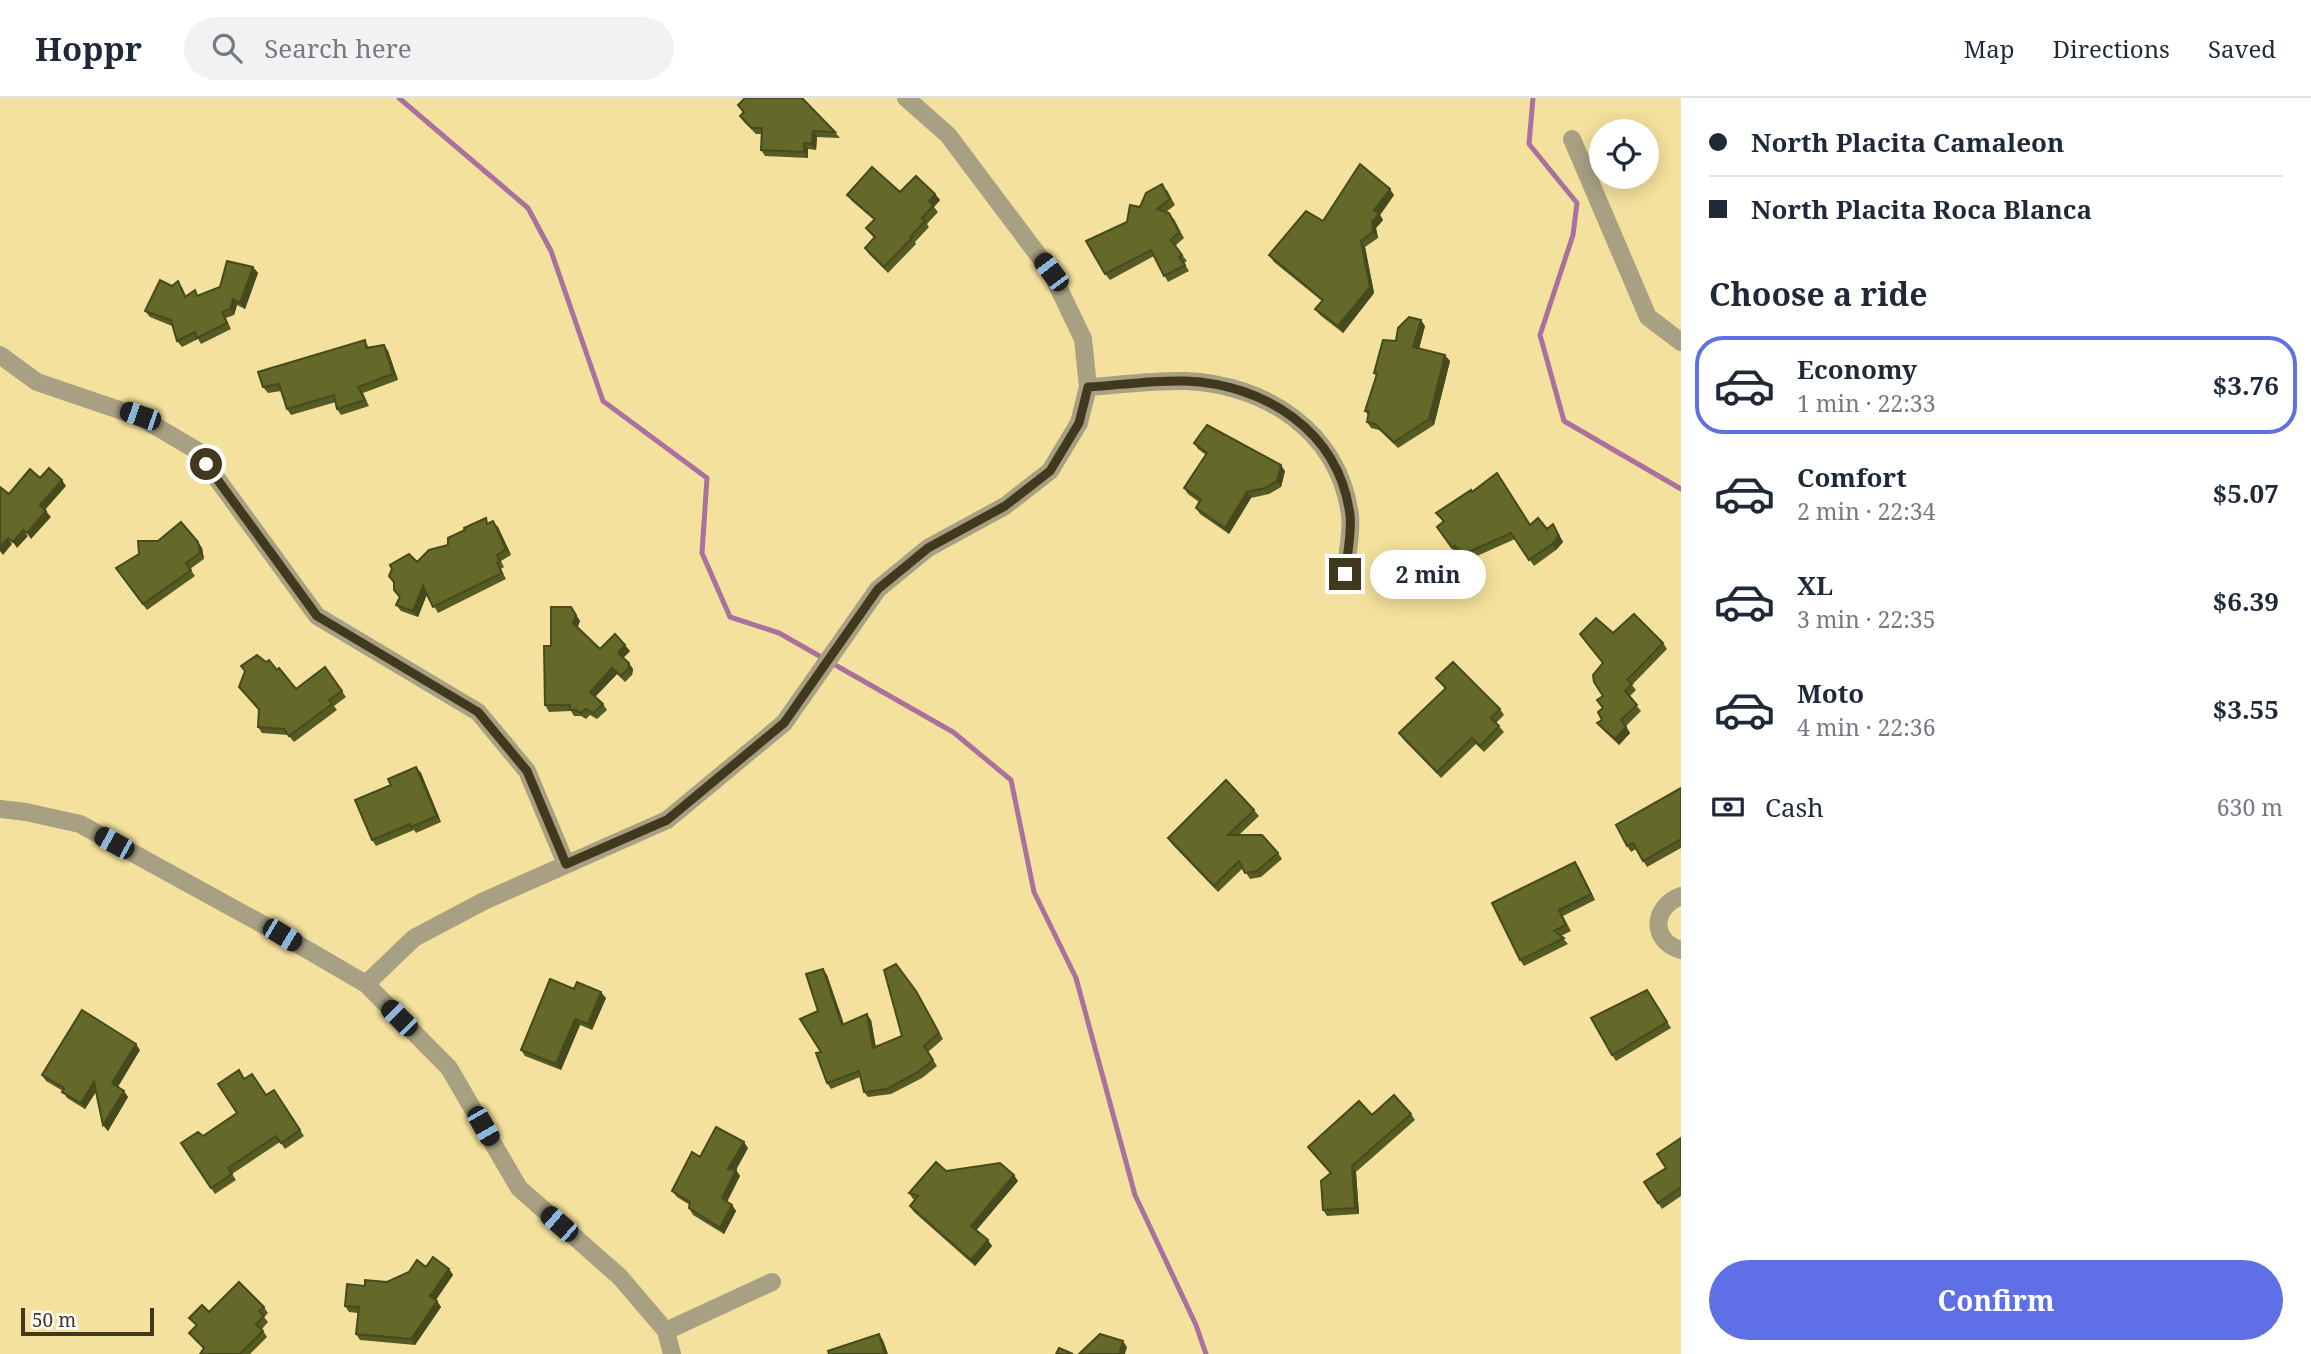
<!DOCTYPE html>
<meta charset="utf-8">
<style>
body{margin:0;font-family:"Noto Serif",serif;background:#f2f2f3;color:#1f2937;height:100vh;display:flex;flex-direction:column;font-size:26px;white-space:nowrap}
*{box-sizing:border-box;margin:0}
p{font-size:23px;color:#747a83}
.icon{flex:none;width:38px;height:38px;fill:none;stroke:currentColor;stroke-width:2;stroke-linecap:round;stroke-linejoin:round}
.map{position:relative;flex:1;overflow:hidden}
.details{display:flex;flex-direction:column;background:#fff;width:630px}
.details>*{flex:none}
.guide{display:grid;align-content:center;height:154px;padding:0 28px;background:#fff}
.tools{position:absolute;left:1589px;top:21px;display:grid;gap:14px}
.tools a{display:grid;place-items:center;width:70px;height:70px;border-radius:50%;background:#fff;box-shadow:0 4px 18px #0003;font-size:35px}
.scale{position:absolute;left:21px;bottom:18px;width:133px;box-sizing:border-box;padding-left:7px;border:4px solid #41391e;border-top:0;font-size:19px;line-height:24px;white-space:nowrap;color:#41391e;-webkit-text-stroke:5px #fff;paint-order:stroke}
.end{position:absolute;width:32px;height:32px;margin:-16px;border:9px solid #41391e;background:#fff;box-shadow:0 0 0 4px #fff}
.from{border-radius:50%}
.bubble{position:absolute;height:49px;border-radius:24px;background:#fff;box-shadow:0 4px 18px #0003;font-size:23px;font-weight:700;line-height:49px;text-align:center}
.car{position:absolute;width:21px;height:42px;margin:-21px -10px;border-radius:9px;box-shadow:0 0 5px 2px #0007;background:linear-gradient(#222 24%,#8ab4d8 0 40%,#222 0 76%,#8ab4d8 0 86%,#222 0)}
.guide b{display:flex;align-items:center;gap:24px;height:66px;font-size:26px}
.guide b+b{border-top:2px solid #e0e1e3}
.guide i{width:18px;height:18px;background:#1f2937}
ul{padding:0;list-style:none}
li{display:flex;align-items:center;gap:21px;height:98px;margin:0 14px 10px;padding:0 14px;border:4px solid transparent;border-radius:28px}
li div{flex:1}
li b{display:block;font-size:26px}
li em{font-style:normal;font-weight:700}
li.on{border-color:#5f6fe6}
li>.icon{width:63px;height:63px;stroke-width:1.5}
h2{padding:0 28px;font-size:32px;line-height:84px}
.pay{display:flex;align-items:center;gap:18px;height:77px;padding:0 28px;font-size:26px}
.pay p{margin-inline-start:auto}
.button{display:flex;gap:14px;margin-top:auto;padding:14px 28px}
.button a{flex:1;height:80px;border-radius:42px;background:#5f6fe6;color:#fff;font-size:28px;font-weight:700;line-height:80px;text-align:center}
header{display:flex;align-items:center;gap:42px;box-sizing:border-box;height:98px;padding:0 35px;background:#fff;border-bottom:2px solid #e0e1e3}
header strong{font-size:33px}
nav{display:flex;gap:38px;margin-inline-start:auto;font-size:24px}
.search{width:490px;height:63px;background:#f2f2f3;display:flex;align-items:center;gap:18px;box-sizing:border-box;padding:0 24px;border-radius:38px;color:#747a83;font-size:26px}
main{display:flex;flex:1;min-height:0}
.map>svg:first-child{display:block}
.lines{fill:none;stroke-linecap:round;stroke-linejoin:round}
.stream{stroke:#aa719f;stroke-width:5}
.minor{stroke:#a8a082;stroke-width:18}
.wall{fill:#565a23}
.shaded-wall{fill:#464a1d}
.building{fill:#646929;stroke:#464a1d;stroke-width:2}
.route{stroke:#41391e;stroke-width:9}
</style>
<header>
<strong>Hoppr</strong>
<div class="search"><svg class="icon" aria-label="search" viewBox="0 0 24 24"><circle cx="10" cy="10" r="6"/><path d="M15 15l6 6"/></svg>Search here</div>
<nav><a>Map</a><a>Directions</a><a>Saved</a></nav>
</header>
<main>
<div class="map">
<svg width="1681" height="1256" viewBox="0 0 1681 1256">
<rect width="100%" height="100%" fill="#f4e19d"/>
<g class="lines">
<!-- stream -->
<path class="stream" d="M399,0L528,110L551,153L603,303L707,380L702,455L730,519L779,535L953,634L1011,682L1034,794L1076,880L1135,1097L1196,1227L1206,1256
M1533,0L1529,46L1577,105L1573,137L1540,237L1564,323L1681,391"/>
<!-- minor -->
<path class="minor" d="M1572,41L1648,219L1681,244
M0,257L37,284L140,319L196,352L317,518L478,614L527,673L566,766
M1088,289C1120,287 1154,282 1185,283C1265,286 1339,333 1350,417C1352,436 1347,457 1345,476
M0,711L26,714L80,726L282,837L366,886
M1681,798C1652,809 1650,843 1681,852
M666,1233L772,1184
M672,1256L666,1233L620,1179L519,1090L449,970L366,886L414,840L484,803L667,722L784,625L878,491L928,450L1005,408L1050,373L1079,325L1088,289L1083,241L1051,174L948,37L906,0"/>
</g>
<!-- wall -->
<path class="wall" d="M738,7L835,34L840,40L817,39L816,52L808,51V60L765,58L761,52L762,36H756L744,24L740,18L743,14Z
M1167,92L1175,107L1166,114L1174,121L1184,140L1175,148L1187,163L1184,165L1189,173L1168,184L1154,158L1110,182L1105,176L1140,109Z
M900,94L935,96L940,102L934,109L938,114L927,126L929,129L915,144L916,146L888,175L869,156L865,150L874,140L866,130L874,122L852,103L847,97Z
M1394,97L1380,117L1383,122L1376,130L1378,140L1365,149L1374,195L1343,235L1320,217L1315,211L1322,203L1274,164L1269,157L1323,123Z
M253,169L258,175L245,211L237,207L234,217L226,220L231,231L201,246L198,241L182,249L177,243L172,228L150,219L145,213L172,188L182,189L186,198L198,197L220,189Z
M1425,228L1419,250L1450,263L1434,327L1398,350L1379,332L1371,330L1367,324L1368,317L1365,313L1376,277L1374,275L1396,243Z
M365,242L369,250L384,247L388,253L398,282L363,295L369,308L341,317L337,311L336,304L291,317L287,311L281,293L268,295L263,289Z
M1194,345L1285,373L1281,389L1269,396L1251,400L1229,436L1200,416L1196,410L1199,404L1188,396L1184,390L1206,357L1198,351Z
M1472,394L1530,427L1547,431L1553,426L1563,444L1556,452L1534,468L1515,441L1468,462L1459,454L1456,456L1437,429L1443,423L1436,415Z
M490,425L498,429L511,457L501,463L504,469L501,471L506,481L438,515L427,496L418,519L401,513L396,507L399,499L394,485L389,478Z
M198,444L202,450L204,461L190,471L195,478L147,512L116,470L139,456Z
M571,509L580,523L577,529L600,551L630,553L623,560L633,571L632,577L625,584L617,576L595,599L603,606L607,612L597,621L590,617L586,621L581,618H574L571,613L549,614L545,607L551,548Z
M1613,535L1663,545L1667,551L1632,587L1636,592L1629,599L1641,613L1626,628L1630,635L1619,647L1602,631L1597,625L1602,622L1603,610L1597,602L1603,598V565L1580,536Z
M325,569L346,599L334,608L337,612L294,644L288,637L262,635L258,629L259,613L239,589L296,591Z
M1436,580L1500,611L1504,617L1496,625L1504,634L1484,654L1476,646L1441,680L1403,641L1399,635L1445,591Z
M416,669L421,675L441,724L416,735L414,732L376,748L372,742L391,687Z
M1681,691V750L1647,769L1636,751L1631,754L1627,748Z
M1254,712L1259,718L1239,737L1278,755L1282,761L1261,779L1250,781L1243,770L1218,794L1172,746L1168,740Z
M1575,764L1579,770L1595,802L1563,818L1571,833L1561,838L1568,846L1524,868L1520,862Z
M827,877L844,926L871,922L876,949L902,938L920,899L943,941L928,954L937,968L922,980L891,996L868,999L864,994L860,979L831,991L827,985L818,913Z
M574,891L606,900L592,932L580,927L561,972L525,958L521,952Z
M1647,892L1671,930L1616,963L1612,957Z
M140,952L118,989L128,999L108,1033L103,1027L96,994L85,1011L67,1000L63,993L46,983L42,977Z
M274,992L304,1038L285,1051L280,1044L232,1076L236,1082L215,1096L181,1045L203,1038Z
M1411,1016L1415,1022L1356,1074L1359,1116L1327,1118L1323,1112L1330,1075L1308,1049L1372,1017Z
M1681,1040V1098L1662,1111L1644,1084L1666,1070Z
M748,1050L736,1072L740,1078L727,1103L732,1107L736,1113L724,1136L693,1117L689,1110L690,1107L677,1099L672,1093L700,1059Z
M946,1073L1018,1083L976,1132L992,1148L975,1168L914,1114L910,1108L915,1102L913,1101L909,1095Z
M426,1169L449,1171L453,1177L436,1202L441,1209L415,1247L360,1242L356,1236L358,1215L349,1214L345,1208L365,1188L387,1184Z
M264,1209L268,1215L264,1219L268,1224L262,1231L267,1239L250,1256H200L204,1251L189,1235L196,1228L189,1220L209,1214Z"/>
<!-- shaded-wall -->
<path class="shaded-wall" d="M813,33L817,39L816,52L812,46Z
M804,45L808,51V60L804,54Z
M1390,91L1394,97L1380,117L1383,122L1376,130L1378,140L1373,134L1372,124L1374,112Z
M935,96L940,102L933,110L929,103Z
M1361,143L1365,149L1374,195L1343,235L1338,228Z
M253,169L258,175L245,211L240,205Z
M233,201L237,207L234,217L230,211Z
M1421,222L1425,228L1418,255L1413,249Z
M384,247L388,253L398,282L393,276Z
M1445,257L1450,263L1434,327L1429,321Z
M1281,367L1285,373L1281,389L1277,383Z
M62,382L66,388L44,413L40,407Z
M1247,394L1251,400L1229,436L1225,430Z
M46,413L51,419L31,441L27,435Z
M493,423L498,429L511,457L506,451Z
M1553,426L1563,444L1556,452L1552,446Z
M23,432L28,438L17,450L13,444Z
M8,440L12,446L3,457L0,453V449Z
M198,444L202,450L204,461L200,455Z
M423,488L428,494L418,519L413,513Z
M576,517L580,523L577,531L573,525Z
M625,547L630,553L622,561L618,555Z
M629,565L633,571L632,577L628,571Z
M612,570L617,576L594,600L590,594Z
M1626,629L1630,635L1619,647L1615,641Z
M416,669L421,675L441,724L437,718Z
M1575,764L1579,770L1595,802L1591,796Z
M823,871L827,877L846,933L842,927Z
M601,894L606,900L592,932L588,926Z
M867,916L871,922L877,956L873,950Z
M575,921L580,927L561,972L556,966Z
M136,946L140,952L116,991L112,985Z
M94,984L98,990L85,1011L81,1005Z
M124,993L128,999L108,1033L103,1027Z
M744,1044L748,1050L733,1077L728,1071Z
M1352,1068L1356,1074L1359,1116L1355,1110Z
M736,1072L740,1078L726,1106L722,1100Z
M1014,1077L1018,1083L975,1134L971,1128Z
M732,1107L736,1113L724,1136L720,1130Z
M988,1142L992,1148L975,1168L971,1162Z
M449,1171L453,1177L434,1204L430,1198Z
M437,1203L441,1209L415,1247L411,1241Z
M879,1236L883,1242L888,1256H885Z
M1123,1243L1127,1249L1125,1256H1119Z"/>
<!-- building -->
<path class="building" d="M745,0H802L835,34L813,33L812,46L804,45V54L761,52L762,30H752L740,18L744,14L738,7Z
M1360,66L1390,91L1374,112L1379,116L1372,124L1373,134L1361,143L1370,189L1338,228L1315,211L1323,202L1269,157L1306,113L1323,123Z
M872,69L900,94L916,78L935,96L929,103L933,108L922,120L925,123L910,139L912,140L884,169L865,150L875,139L866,130L875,121L847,97Z
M1162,86L1170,101L1157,111L1169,115L1179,134L1171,142L1182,157L1179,159L1185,167L1164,178L1151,152L1105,176L1086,143L1127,124L1130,107L1140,109L1146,95Z
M227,163L253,169L240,205L233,201L230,211L222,214L227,225L197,240L195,234L177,243L171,222L145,213L160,182L172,188L178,183L185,199L195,192L197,198L220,189Z
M1409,219L1421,222L1413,249L1445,257L1429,321L1394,344L1375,326L1367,324L1369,313H1365L1377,276L1374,275L1383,242L1396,243L1398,230Z
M365,242L366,250L384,247L393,276L358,289L365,302L337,311L334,297L287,311L279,286L263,289L258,274Z
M1207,327L1281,367L1277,383L1265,390L1247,394L1225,430L1196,410L1201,401L1184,390L1207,355L1194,345Z
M49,370L62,382L40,407L46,413L27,435L23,432L13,444L8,440L0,449V389L9,396L30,371L40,380Z
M1497,375L1530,427L1538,420L1547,431L1553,426L1559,438L1552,446L1529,462L1511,435L1464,456L1455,448L1452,450L1437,429L1444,423L1436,415L1471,392L1472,394Z
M486,420L487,426L493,423L506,451L497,457L500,463L497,465L502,475L433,509L423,488L413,513L396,507L400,499L394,492V484L389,478L392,471L390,467L409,456L417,464L429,452L448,447V440L465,432L464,430Z
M181,424L198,444L200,455L186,465L191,472L143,506L116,470L139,456L138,443H158Z
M551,509H571L576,517L573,525L600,551L615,536L625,547L618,555L629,565L628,571L621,578L612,570L590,594L603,606L593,615L586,611L581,615L576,612H570V607H545L544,548H551Z
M1634,516L1663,545L1627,582L1632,586L1625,593L1637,607L1621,622L1626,629L1615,641L1597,625L1602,622L1598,614L1603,610L1597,602L1603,598L1594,584L1593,577L1603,565L1580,536L1596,520L1613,535Z
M257,557L266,564L269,562L277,572L279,570L296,591L325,569L342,593L329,602L332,606L289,638L284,631L258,629L259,611L239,589L245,573L241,568Z
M1453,564L1500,611L1491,620L1499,628L1480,648L1472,640L1437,674L1399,635L1446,590L1436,580Z
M416,669L437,718L411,729L410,726L372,742L355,702L391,687L388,681Z
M1226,682L1254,712L1228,737H1262L1278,755L1257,773L1245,775L1239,763L1214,788L1168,740Z
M1681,690V741L1643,763L1633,745L1627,748L1616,727Z
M1575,764L1591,796L1559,812L1566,827L1554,833L1564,840L1520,862L1492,805Z
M896,866L916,893L939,935L924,948L933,962L918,974L887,991L864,994L859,973L827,985L816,955L821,954L800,921L818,913L806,876L823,871L842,927L867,916L873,950L902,938L884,872Z
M550,881L574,891L577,884L601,894L588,926L575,921L556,966L521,952Z
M1647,892L1667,924L1612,957L1591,920Z
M82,912L136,946L112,985L124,993L103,1027L94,984L81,1005L62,994L64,990L42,977Z
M239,972L244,981L252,976L266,997L274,992L300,1032L281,1045L276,1038L228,1070L232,1076L211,1090L181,1045L198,1034L203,1038L237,1015L218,986Z
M1394,997L1411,1016L1352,1068L1355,1110L1323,1112L1321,1083L1331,1075L1308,1049L1359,1003L1372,1017Z
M716,1029L744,1044L728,1071L736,1072L722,1100L732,1107L720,1130L689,1110L690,1104L672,1093L692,1054L700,1059Z
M1681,1040V1089L1658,1105L1644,1084L1666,1070L1657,1056Z
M936,1064L946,1073L1000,1065L1014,1077L971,1128L988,1142L971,1162L910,1108L918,1098L909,1095Z
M433,1159L449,1171L430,1198L437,1203L411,1241L356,1236L359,1209L345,1208L347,1186L365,1188V1182L387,1184L409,1174L417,1162L426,1169Z
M239,1184L264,1209L259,1213L264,1218L256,1226L263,1233L240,1256H200L204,1250L189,1235L197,1227L189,1220L202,1207L209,1214Z
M879,1236L885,1256H829L828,1253Z
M1100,1236L1123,1243L1119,1256H1079Z
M1059,1250L1073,1256H1056Z"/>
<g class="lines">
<!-- route -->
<path class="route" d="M206,366L317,518L478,614L527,673L566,766L667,722L784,625L878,491L928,450L1005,408L1050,373L1079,325L1088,289C1120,287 1154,282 1185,283C1265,286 1339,333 1350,417C1352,436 1347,457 1345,476"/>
</g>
</svg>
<div class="tools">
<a><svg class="icon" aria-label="locate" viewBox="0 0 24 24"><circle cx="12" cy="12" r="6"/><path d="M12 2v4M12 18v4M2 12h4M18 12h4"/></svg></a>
</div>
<div class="scale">50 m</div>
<i class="end from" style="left:206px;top:366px"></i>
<i class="end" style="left:1345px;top:476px"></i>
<div class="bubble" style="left:1370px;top:452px;width:116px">2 min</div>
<i class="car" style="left:1051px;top:174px;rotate:323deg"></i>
<i class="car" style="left:140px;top:318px;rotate:289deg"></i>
<i class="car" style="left:114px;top:745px;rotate:299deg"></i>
<i class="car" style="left:282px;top:837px;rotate:121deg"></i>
<i class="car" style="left:399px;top:920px;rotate:315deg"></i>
<i class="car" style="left:483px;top:1028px;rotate:150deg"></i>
<i class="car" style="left:559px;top:1126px;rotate:311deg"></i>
</div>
<section class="details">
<div class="guide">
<b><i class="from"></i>North Placita Camaleon</b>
<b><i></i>North Placita Roca Blanca</b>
</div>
<h2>Choose a ride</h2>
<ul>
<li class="on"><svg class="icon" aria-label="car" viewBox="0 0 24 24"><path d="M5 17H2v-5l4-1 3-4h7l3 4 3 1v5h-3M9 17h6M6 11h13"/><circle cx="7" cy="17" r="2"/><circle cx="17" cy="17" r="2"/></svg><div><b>Economy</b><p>1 min · 22:33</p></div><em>$3.76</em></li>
<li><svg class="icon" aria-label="car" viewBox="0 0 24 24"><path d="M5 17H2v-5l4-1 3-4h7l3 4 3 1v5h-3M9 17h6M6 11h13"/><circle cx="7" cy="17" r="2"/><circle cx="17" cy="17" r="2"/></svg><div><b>Comfort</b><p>2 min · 22:34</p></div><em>$5.07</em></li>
<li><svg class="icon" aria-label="car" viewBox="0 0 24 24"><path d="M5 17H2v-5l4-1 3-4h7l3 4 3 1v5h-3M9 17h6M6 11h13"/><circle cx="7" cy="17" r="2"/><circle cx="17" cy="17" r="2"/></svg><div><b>XL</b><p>3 min · 22:35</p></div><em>$6.39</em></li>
<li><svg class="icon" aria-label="car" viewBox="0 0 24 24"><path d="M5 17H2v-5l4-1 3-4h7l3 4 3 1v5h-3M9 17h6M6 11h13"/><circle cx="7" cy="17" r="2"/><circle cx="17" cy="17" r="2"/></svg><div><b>Moto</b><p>4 min · 22:36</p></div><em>$3.55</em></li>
</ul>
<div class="pay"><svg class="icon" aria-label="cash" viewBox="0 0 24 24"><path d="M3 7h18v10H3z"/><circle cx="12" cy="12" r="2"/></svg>Cash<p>630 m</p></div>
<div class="button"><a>Confirm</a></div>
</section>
</main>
